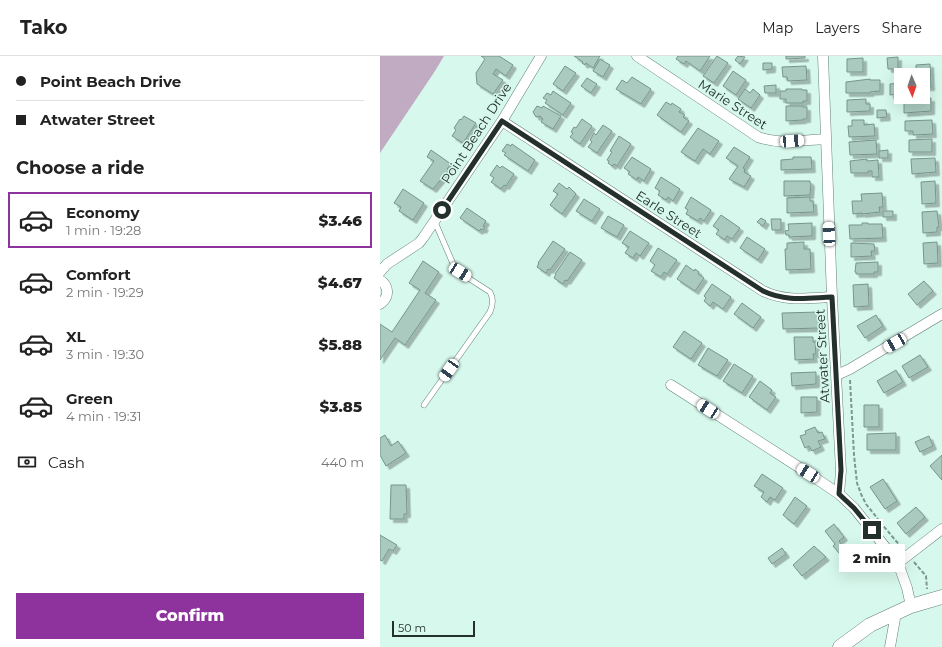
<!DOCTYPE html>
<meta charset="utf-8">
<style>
body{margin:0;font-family:Montserrat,sans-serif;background:#f6f6f6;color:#222;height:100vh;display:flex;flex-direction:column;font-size:15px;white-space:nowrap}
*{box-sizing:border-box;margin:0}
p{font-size:13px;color:#767676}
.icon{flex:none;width:22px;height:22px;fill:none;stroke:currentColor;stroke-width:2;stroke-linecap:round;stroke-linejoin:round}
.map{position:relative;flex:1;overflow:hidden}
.panel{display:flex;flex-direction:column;background:#fff;width:380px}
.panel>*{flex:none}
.guide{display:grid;align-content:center;height:88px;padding:0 16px;background:#fff}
.needle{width:26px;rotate:178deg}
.tools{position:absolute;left:514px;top:12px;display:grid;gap:8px}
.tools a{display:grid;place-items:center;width:36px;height:36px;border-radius:0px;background:#fff;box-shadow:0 4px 16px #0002;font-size:20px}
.scale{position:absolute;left:12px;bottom:10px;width:83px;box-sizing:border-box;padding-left:4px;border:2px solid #23302c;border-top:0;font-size:11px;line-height:14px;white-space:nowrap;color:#23302c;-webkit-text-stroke:3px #d7f8ec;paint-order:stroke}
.end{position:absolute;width:18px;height:18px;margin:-9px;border:5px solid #23302c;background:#fff;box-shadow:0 0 0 2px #fff}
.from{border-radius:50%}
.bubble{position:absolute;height:28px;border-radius:0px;background:#fff;box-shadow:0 4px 16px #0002;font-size:13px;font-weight:800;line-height:28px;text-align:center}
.car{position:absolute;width:12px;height:24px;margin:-12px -6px;border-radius:5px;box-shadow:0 0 3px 1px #0007;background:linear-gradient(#fff 24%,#345 0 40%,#fff 0 76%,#345 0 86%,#fff 0)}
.guide b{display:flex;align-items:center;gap:14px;height:38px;font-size:15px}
.guide b+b{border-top:1px solid #e0e0e0}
.guide i{width:10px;height:10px;background:#222}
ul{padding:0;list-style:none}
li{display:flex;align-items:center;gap:12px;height:56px;margin:0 8px 6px;padding:0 8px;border:2px solid transparent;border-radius:0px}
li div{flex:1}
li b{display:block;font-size:15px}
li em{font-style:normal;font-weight:800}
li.selected{border-color:#8e329d}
li>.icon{width:36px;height:36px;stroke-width:1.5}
h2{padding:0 16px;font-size:18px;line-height:48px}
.pay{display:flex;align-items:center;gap:10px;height:44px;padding:0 16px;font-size:15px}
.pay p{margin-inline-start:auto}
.action{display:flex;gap:8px;margin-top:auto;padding:8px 16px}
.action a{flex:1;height:46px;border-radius:0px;background:#8e329d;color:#fff;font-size:16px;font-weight:800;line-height:46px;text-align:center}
header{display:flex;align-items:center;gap:24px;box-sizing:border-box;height:56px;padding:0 20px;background:#fff;border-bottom:1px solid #e0e0e0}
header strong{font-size:19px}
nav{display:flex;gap:22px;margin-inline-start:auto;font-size:14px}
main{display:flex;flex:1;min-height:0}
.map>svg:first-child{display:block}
.water{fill:#c0abc3}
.building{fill:#aacabf;stroke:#76958b;filter:url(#shadow)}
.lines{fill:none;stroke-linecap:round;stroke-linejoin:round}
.lane-casing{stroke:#638177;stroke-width:6}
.street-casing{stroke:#638177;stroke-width:11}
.secondary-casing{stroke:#638177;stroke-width:15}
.path{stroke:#7f978e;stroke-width:2;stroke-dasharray:4 2;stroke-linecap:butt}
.lane{stroke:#fff;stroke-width:5}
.street{stroke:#fff;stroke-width:10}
.secondary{stroke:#fff;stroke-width:14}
.route{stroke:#23302c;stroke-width:5}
.labels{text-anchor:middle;stroke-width:3;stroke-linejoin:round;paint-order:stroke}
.street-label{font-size:13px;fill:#23302c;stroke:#d7f8ec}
</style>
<header>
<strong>Tako</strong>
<nav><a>Map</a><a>Layers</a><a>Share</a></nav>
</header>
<main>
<section class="panel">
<div class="guide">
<b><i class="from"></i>Point Beach Drive</b>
<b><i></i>Atwater Street</b>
</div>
<h2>Choose a ride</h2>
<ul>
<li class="selected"><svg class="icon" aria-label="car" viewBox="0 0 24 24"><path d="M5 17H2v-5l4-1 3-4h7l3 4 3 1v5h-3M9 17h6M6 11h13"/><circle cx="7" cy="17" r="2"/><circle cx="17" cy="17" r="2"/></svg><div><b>Economy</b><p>1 min · 19:28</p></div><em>$3.46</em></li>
<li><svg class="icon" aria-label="car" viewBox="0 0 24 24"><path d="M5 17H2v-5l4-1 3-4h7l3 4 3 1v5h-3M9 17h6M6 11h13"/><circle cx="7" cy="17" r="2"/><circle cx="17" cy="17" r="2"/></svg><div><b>Comfort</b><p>2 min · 19:29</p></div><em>$4.67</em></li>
<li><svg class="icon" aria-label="car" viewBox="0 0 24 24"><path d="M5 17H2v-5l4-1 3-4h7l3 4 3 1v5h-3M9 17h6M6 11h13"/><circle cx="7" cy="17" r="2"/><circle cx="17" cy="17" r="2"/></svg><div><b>XL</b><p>3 min · 19:30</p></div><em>$5.88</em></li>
<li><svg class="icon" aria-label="car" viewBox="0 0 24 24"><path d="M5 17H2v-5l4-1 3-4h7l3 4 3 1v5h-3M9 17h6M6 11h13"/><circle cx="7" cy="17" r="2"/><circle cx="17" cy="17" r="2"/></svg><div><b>Green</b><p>4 min · 19:31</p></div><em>$3.85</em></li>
</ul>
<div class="pay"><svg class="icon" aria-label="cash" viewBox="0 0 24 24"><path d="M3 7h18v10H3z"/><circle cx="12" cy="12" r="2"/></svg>Cash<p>440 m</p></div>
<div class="action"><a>Confirm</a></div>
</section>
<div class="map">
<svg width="562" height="591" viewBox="0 0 562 591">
<defs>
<filter id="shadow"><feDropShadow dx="3.5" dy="3.5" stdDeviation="0" flood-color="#0004"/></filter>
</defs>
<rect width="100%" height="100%" fill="#d7f8ec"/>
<!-- water -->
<path class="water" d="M0,0H64L55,15L0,97Z"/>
<!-- building -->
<path class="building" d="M101,0H119L133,9L126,20L116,13L113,18L123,24L113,38L97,28L96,17L105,3Z
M194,0H220L213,12L206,7L205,9L202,7L203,6Z
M298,0H330L320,15L306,5L304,8L296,3Z
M337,0L348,7L334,27L323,20Z
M358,0L365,1L360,8L355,4Z
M406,0H425V2L406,3Z
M518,1V13H508L507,2Z
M483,2V16H467V3Z
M220,3L230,9L223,21L213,15Z
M383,7H392V13L383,14Z
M550,8L551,31H543V19H532V14H536V9Z
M185,10L196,17L183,35L173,28Z
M426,10L427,24L408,25L407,21H403L402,11Z
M353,15L366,24L356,39L343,30Z
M252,21L271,33L261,48L236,33L242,24L247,27Z
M207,22L217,28L211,37L201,30Z
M490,23V24H500V35L490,36V37H466V26Z
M520,27V38L510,39V28Z
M396,29V37H385L384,30Z
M365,33L370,37L373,33L380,39L371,52L358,43Z
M406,33H422V34H427V45H423V47H406V43H400V35H406Z
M173,35L191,47L183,59L165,47L167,44L163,42L167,37L171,39Z
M551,42V55L524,57V45H527V43Z
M486,43V48H490V55L467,56V44Z
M286,46L291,49L292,47L301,53L299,56L305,59L303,61L309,65L301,76L277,59Z
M157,50L162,52L163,50L181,60L173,73L161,66L163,63L160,60L156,61L153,56Z
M406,50H423V51H427V63H423V64L406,65Z
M497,54H506L507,61L497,62Z
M84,60L96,67L83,87L72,80L76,74L74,72L80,63L81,64Z
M202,63L212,70L200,88L190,81L193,77L191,76L194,71L196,72Z
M472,64H484V69L494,68L495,80L469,81L468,70H472Z
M552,64L553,78L533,79V75H525V65Z
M223,69L232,75L217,97L208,91L212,86L210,84L214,77L216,79Z
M318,72L339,85L330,98L323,93L315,105L301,96Z
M239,80L251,88L237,110L234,108L232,110L228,107L229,105L227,104L232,96L230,95Z
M552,83V96H529V84Z
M496,84L497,98L470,99L469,86Z
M127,88L131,90L132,88L155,104L148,115L124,99L126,97L122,95Z
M354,91L370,101L363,112L365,113L364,116L371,120L364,131L349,123L358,110L346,102Z
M51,94L71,108L67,113L69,114L53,133L40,125L54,105L47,101Z
M508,94V102H499V95Z
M252,101L271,113L264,125L258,121L257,124L248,118L250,116L244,112Z
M413,101H431L432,113L401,114V104L413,103Z
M555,102L556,116L532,118L531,103Z
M487,103V105L498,104L499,121H492V115H488V117H471L470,105Z
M117,109L120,112L122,110L134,118L126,130L124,129L121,133L111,126L114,122L110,119Z
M281,121L300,133L293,145L288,141L286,144L278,139L280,135L275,132Z
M404,125H430V127H431L430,139L404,140Z
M555,125L556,147L542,148L541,126Z
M179,127L187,133L189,131L196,138L182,158L170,149L178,138L173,135Z
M23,133L44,147L33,164L19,155L21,151L14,147Z
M502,137L503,151H499L500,156L482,158V157L473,158L472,145H482L481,138Z
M311,141L331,154L324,165L320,162L318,165L306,158L308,154L305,152Z
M430,141V145H433L434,156L407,157V142Z
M204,143L220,153L212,165L196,155Z
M87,152L106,165L103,170L105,171L103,174L101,173L99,175L80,162Z
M503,155H513V161H503Z
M557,155L559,171H557V176L543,177L542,156Z
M341,159L360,172L352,183L347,180L345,184L336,178L339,174L333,170Z
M228,160L244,169L237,181L221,172Z
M381,162L386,165L383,170L377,166Z
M391,163H401V174H392Z
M432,167V180L409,181V179H406L405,175L409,174L408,168Z
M482,167H488V168H502L503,182L470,183L469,169H482Z
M250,175L269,187L260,200L256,197L253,202L245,197L249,191L242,187Z
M367,181L385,193L378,204L360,192Z
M173,185L185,193L170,214L168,213L166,217L157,211L159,207H158Z
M424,186V193H430L431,213L406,214L405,193H407V187Z
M557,186L558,207L544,208L543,187Z
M471,187L494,188L495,195H491L492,200L471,201Z
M278,192L297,204L287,218L284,216L281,221L271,215L275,209L270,205Z
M190,196L202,204L187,225L185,224L183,228L174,222L176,218H175Z
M43,205L59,216L45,237L56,244L25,289L15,282L0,304V268L12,276L40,234L29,227Z
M498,206V216H494V218H476V216H475L476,207Z
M306,209L314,215L315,213L319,216L318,218L324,222L315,235L297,223Z
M544,225L553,235L537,249L528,238Z
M332,228L351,241L343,253L333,246L330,250L324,245L326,242L324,240Z
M488,228L489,250L474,251L473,229Z
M362,247L381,261L373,272L354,258Z
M439,256V272L403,273L402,257Z
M496,259L503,270L485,282L477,270Z
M304,275L322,287L311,303L293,291Z
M414,281H433V286H435L436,298H433L434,303L415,304Z
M328,292L348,304L337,320L318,309Z
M540,299L548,311L529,322L522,310Z
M354,308L373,320L362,337L343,325Z
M516,314L523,326L504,337L497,325Z
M436,316V328L412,330L411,317Z
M380,325L392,334L390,337L396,341L387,354L369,341Z
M421,341H437V356L421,357Z
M484,349H499V371H484Z
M435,371L438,377L442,376L445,383L438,385L441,391L432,395L429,390L425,392L420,380L426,378L425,375Z
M516,377V394H487V378Z
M5,379L11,390L18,385L26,397L6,410L0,399V382Z
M549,380L553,390L540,396L535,386Z
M562,399V424L550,410Z
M382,418L403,432L395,444L390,441L387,446L381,441L384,436L374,430Z
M503,423L517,445L505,453L490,431Z
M11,429H26L27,458H24V463H10Z
M415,441L427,450L414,468L403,459Z
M536,451L545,461L526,478L517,467Z
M454,468L464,481L459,485L465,493L459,497L453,490L455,488L445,475Z
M0,479L17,489L13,495L9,493L2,505L0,504Z
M434,490L446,501L422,520L413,509Z
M402,492L406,498L392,508L388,502Z"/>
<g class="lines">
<!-- lane casing -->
<g class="lane-casing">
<path id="lane" d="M44,349L110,256C113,249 114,243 110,236L79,216L74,210L55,166"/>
</g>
<!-- street casing -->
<g class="street-casing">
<path id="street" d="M257,0L378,81C399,89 423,84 445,83
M443,0L452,241L461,415L459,438L474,452L518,507L527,532L531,550
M122,65L383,235C406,246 427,242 452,241
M0,216L7,208L39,187L43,182L122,65L161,0
M0,224C9,230 10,241 0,248
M457,319L470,313L562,258
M291,329L428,417L459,438
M518,507L562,473
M510,591L516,557"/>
</g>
<!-- secondary casing -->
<g class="secondary-casing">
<path id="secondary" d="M460,591L490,569L531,550L562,541"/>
</g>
<!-- path -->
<path class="path" d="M470,324L474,399L477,427L481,438L486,448L498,463
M500,466L522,492
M534,506L546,520L547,533"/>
<!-- lane -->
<use href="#lane" class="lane"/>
<!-- street -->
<use href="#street" class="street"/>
<!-- secondary -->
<use href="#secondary" class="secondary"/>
</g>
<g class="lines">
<!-- route -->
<path class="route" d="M62,154L122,65L383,235C406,246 427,242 452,241L461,414L459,438L474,452L492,474"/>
</g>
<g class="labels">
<!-- street labels -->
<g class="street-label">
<text transform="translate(353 48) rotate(33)" y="5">Marie Street</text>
<text transform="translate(96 77) rotate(-57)" y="5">Point Beach Drive</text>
<text transform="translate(289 158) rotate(33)" y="5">Earle Street</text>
<text transform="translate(442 300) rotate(-93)" y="5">Atwater Street</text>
</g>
</g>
</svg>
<div class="tools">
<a><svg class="needle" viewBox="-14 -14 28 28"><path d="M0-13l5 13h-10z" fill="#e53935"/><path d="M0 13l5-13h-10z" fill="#767676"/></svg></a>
</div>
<div class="scale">50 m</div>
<i class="end from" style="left:62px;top:154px"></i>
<i class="end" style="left:492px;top:474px"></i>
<div class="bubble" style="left:459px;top:488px;width:66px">2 min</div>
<i class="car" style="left:412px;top:85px;rotate:86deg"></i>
<i class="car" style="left:449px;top:178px;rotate:357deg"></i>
<i class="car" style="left:80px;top:216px;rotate:122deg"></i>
<i class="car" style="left:515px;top:287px;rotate:240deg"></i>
<i class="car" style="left:69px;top:314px;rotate:215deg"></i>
<i class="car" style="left:328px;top:353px;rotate:303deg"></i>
<i class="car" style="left:428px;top:417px;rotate:302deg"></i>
</div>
</main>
